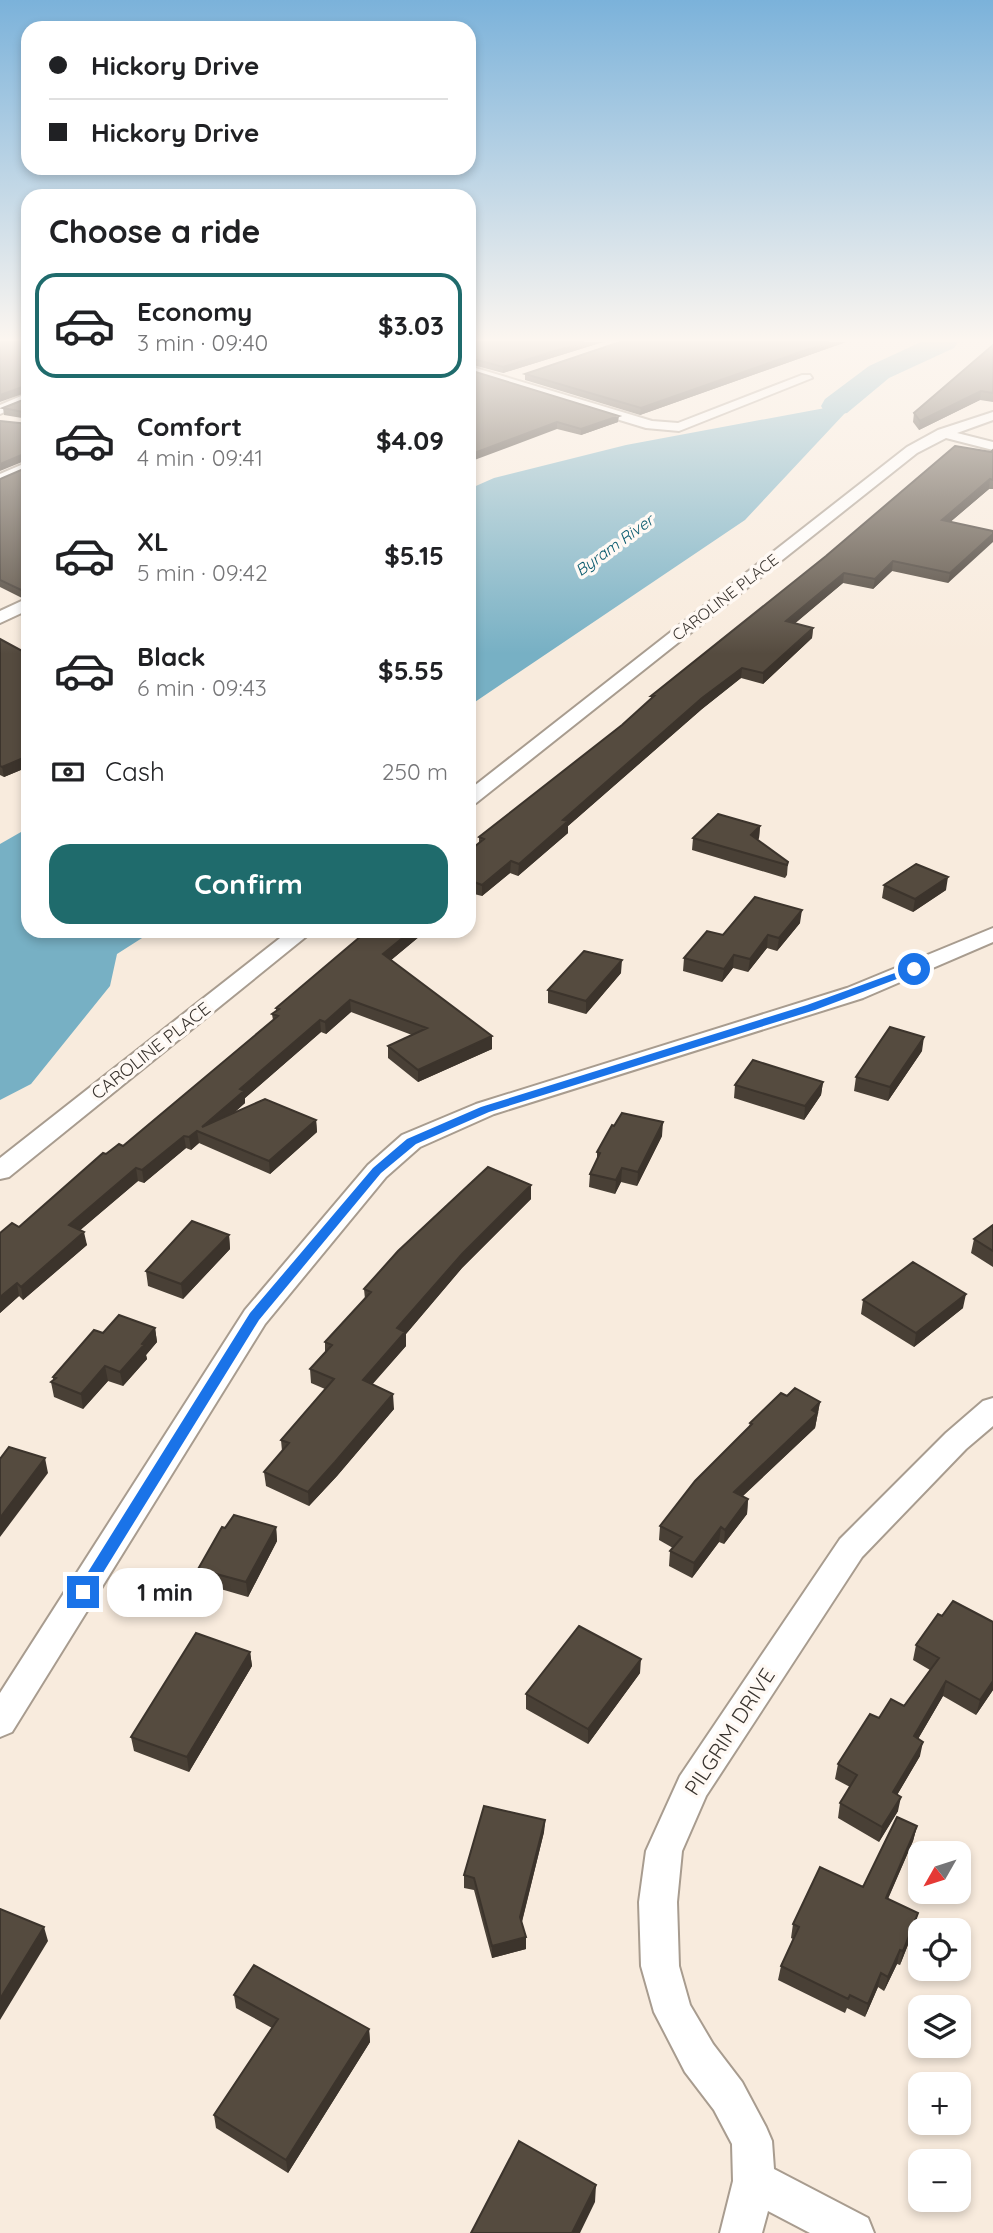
<!DOCTYPE html>
<meta charset="utf-8">
<style>
body{margin:0;font-family:Quicksand,sans-serif;background:#f2f2f2;color:#202124;height:100vh;display:flex;flex-direction:column;font-size:26px;white-space:nowrap}
*{box-sizing:border-box;margin:0}
p{font-size:23px;color:#757577}
.icon{flex:none;width:38px;height:38px;fill:none;stroke:currentColor;stroke-width:2;stroke-linecap:round;stroke-linejoin:round}
.map{position:relative;flex:1;overflow:hidden}
.drawer{position:absolute;left:21px;top:189px;width:455px;height:749px;display:flex;flex-direction:column;background:#fff;border-radius:21px;box-shadow:0 4px 10px #0003}
.drawer>*{flex:none}
.banner{position:absolute;left:21px;top:21px;width:455px;height:154px;border-radius:21px;box-shadow:0 4px 10px #0003;display:grid;align-content:center;height:154px;padding:0 28px;background:#fff}
.needle{width:46px;rotate:231deg}
.fabs{position:absolute;left:908px;top:1841px;display:grid;gap:14px}
.fabs a{display:grid;place-items:center;width:63px;height:63px;border-radius:14px;background:#fff;box-shadow:0 4px 10px #0003;font-size:35px}
.end{position:absolute;width:32px;height:32px;margin:-16px;border:9px solid #1a73e8;background:#fff;box-shadow:0 0 0 4px #fff}
.from{border-radius:50%}
.bubble{position:absolute;height:49px;border-radius:21px;background:#fff;box-shadow:0 4px 10px #0003;font-size:23px;font-weight:800;line-height:49px;text-align:center}
.banner b{display:flex;align-items:center;gap:24px;height:66px;font-size:26px}
.banner b+b{border-top:2px solid #e0e0e0}
.banner i{width:18px;height:18px;background:#202124}
ul{padding:0;list-style:none}
li{display:flex;align-items:center;gap:21px;height:105px;margin:0 14px 10px;padding:0 14px;border:4px solid transparent;border-radius:21px}
li div{flex:1}
li b{display:block;font-size:26px}
li em{font-style:normal;font-weight:800}
li.on{border-color:#1f6b6c}
li>.icon{width:63px;height:63px;stroke-width:1.5}
h2{padding:0 28px;font-size:32px;line-height:84px}
.pay{display:flex;align-items:center;gap:18px;height:77px;padding:0 28px;font-size:26px}
.pay p{margin-inline-start:auto}
.primary-button{display:flex;gap:14px;margin-top:auto;padding:14px 28px}
.primary-button a{flex:1;height:80px;border-radius:21px;background:#1f6b6c;color:#fff;font-size:28px;font-weight:800;line-height:80px;text-align:center}
.map>svg:first-child{display:block}
.water{fill:#77b0c4}
.lines{fill:none;stroke-linecap:round;stroke-linejoin:round}
.river{fill:#77b0c4;fill-rule:evenodd}
.minor-casing{stroke:#a89c8f;stroke-width:4}
.minor{fill:#fff;fill-rule:evenodd}
.wall{fill:#494036}
.shaded-wall{fill:#3c342c}
.building{fill:#554b3f;stroke:#3c342c;stroke-width:2}
.route{fill:#1a73e8}
.labels{text-anchor:middle;stroke-width:7;stroke-linejoin:round;paint-order:stroke}
.far-water-label{font-size:16px;font-style:italic;fill:#07596d;stroke:#fff9f4}
.far-street-label{font-size:16px;fill:#39342f;stroke:#fff9f4}
.street-label{font-size:18px;fill:#39342f;stroke:#fff9f4}
.near-street-label{font-size:21px;fill:#39342f;stroke:#fff9f4}
</style>
<div class="map">
<svg width="993" height="2233" viewBox="0 0 993 2233">
<rect width="100%" height="100%" fill="#f8ebdd"/>
<!-- water -->
<path class="water" d="M836,406L846,412L745,520L469,706V489L494,478L626,445Z
M28,828V931H153L117,954L110,986L31,1084L0,1100V844Z"/>
<g class="lines">
<!-- river -->
<path class="river" d="M921,342H958L954,348L889,378L847,413L836,415L825,413L821,406L825,399L869,366Z"/>
<!-- minor casing -->
<g class="minor-casing">
<path id="minor" d="M469,366L652,421L678,423L802,375H810L812,378L679,431L646,428L469,374Z
M28,393V402L0,414V405Z
M993,412V420L957,433L993,442V450L946,438L917,453L476,803L469,805V790L907,447L938,430Z
M28,462V471L0,484V474Z
M28,598V610L0,623V611Z
M993,928V942L863,998L494,1114L420,1147L386,1177L265,1324L12,1732L0,1737V1693L245,1310L368,1165L402,1135L476,1104L847,988Z
M289,931H313L9,1177L0,1179V1158Z
M993,1398V1426L966,1449L862,1557L706,1796L682,1851L677,1902L679,1966L690,2005L713,2044L742,2082L766,2127L772,2141L774,2169L868,2218L874,2233H810L768,2211L762,2233H720L733,2181L732,2144L714,2110L685,2072L654,2012L641,1966L639,1902L646,1851L680,1776L840,1539L946,1433L983,1401Z"/>
</g>
<!-- minor -->
<use href="#minor" class="minor"/>
</g>
<!-- wall -->
<path class="wall" d="M469,342H603L503,373L469,364Z
M620,342H846L640,415L525,380V374Z
M993,345V402L980,400L919,430L913,422L914,413Z
M469,370L618,422L581,435L557,429Z
M28,398V419L4,415L3,408Z
M993,450V489H989L950,522L993,531L948,583L892,571L873,589L843,583L795,623L813,628L812,638L763,684L741,678L702,709L568,826V833L518,876L510,873L482,896L474,894L469,898L479,843V837L622,725L651,699V696Z
M28,467V596L22,598L0,587V479Z
M0,639L28,654V767L4,777L0,775Z
M760,826L759,838L758,840L788,862L787,875L785,878L692,850L693,838Z
M884,885L946,890L913,912L882,898Z
M800,923L777,951L767,948L748,972L733,968L722,982L683,971L684,958L723,935Z
M367,931H426L391,960L492,1049L418,1082L388,1058V1046L412,1035L351,1012L326,1034L321,1032L245,1098V1103L235,1112L316,1120L317,1132L270,1174L199,1143L191,1150L186,1148L144,1183L138,1181L80,1230L87,1245L23,1300L19,1296L0,1313V1233L19,1227L106,1154L123,1146L273,1020L272,1014L276,1011V1008Z
M621,973L586,1014L548,1003V990Z
M922,1051L888,1101L854,1091L856,1077Z
M823,1082L821,1095L804,1120L734,1098L735,1085Z
M662,1136L637,1186L621,1182L615,1194L589,1187L590,1174L597,1160V1152Z
M531,1185V1199L462,1268L406,1334V1346L372,1384L394,1409L337,1476L309,1506L266,1486L264,1472L282,1451L281,1440L325,1389L311,1383L310,1369L325,1352V1342L365,1299L364,1289Z
M993,1225V1267L971,1253L974,1239Z
M229,1235L230,1249L183,1299L148,1286L146,1271Z
M863,1300L963,1308L914,1347L861,1314Z
M155,1328L157,1342L146,1355L147,1359L123,1386L108,1381L83,1409L54,1397L51,1382L53,1380V1377L103,1333Z
M787,1396L820,1402L815,1428L743,1496L748,1499L747,1514L724,1544L719,1542L692,1578L669,1566L670,1551L673,1548L659,1540L660,1526L749,1427L750,1423Z
M276,1527L277,1541L248,1597L200,1583L198,1569L225,1528Z
M942,1616L993,1622V1690L976,1715L943,1696L918,1739L920,1756L897,1795L898,1811L879,1842L838,1818L840,1803L850,1787L835,1779L838,1764L879,1718L904,1706L930,1670L913,1660L916,1645Z
M250,1652L252,1666L189,1772L134,1751L131,1737Z
M640,1673L588,1744L526,1709V1694Z
M545,1820L544,1832L522,1922L526,1949L492,1958L474,1890L464,1888V1875Z
M917,1826L913,1841L888,1899L915,1927L900,1965L897,1964L884,1991L878,1987L865,2017L847,2008L845,2013L778,1980L781,1966L793,1939L791,1938L793,1924L863,1887Z
M234,1995L369,2029L370,2042L288,2173L216,2128L214,2115L272,2028L236,2008Z"/>
<!-- shaded-wall -->
<path class="shaded-wall" d="M584,342H603L503,373V367Z
M829,342H846L640,415L641,408Z
M28,385V392L0,402V395Z
M981,391L980,400L919,430L920,421Z
M619,416L618,422L581,435V429Z
M557,422V429L469,462V455Z
M26,453L27,460L0,471V464Z
M990,479L989,489L941,530L942,520Z
M993,534V542L948,583L950,573Z
M893,561L892,571L873,589L875,579Z
M844,573L843,583L786,631V621Z
M27,588L28,596L22,598L21,590Z
M813,628L812,638L763,684V673Z
M742,668L741,678L702,709L568,826V833L518,876L519,864L563,820L702,698Z
M28,756V767L4,777L2,767Z
M760,826L759,838L750,848L751,835Z
M511,861L510,873L482,896V885Z
M948,877L946,890L913,912L915,899Z
M474,882V894L469,898V886Z
M802,910L800,923L777,951L779,938Z
M411,931H426L384,966L383,954Z
M768,935L767,948L748,972L750,959Z
M734,955L733,968L722,982L724,969Z
M622,960L621,973L586,1014V1001Z
M350,1000L351,1012L326,1034L325,1022Z
M320,1020L321,1032L245,1098V1103L208,1135L202,1127L240,1089Z
M492,1036V1049L418,1082V1070Z
M924,1037L922,1051L888,1101L890,1087Z
M823,1082L821,1095L804,1120L805,1106Z
M316,1120L317,1132L270,1174L269,1161Z
M663,1122L662,1136L637,1186L638,1172Z
M197,1131L199,1143L191,1150L189,1137Z
M184,1136L186,1148L144,1183L142,1170Z
M136,1168L138,1181L71,1238L69,1225Z
M622,1168L621,1182L615,1194L616,1180Z
M531,1185V1199L462,1268L406,1334V1346L364,1394L363,1380L397,1328L462,1254Z
M84,1232L87,1245L23,1300L21,1287Z
M229,1235L230,1249L183,1299L181,1284Z
M17,1283L19,1296L0,1313V1297Z
M966,1294L963,1308L914,1347L916,1333Z
M155,1328L157,1342L146,1355L147,1359L123,1386L120,1372L142,1344Z
M105,1366L108,1381L83,1409L81,1394Z
M393,1394L394,1409L337,1476L309,1506L308,1492Z
M820,1402L815,1428L732,1506L734,1492Z
M45,1458L48,1473L0,1537V1518Z
M748,1499L747,1514L724,1544L725,1530Z
M276,1527L277,1541L248,1597L246,1582Z
M721,1527L719,1542L692,1578L694,1563Z
M250,1652L252,1666L189,1772L187,1757Z
M641,1659L640,1673L588,1744V1729Z
M946,1681L943,1696L911,1751L914,1736Z
M993,1681V1690L976,1715L980,1700Z
M923,1742L920,1756L890,1807L893,1792Z
M901,1797L898,1811L879,1842L882,1827Z
M545,1820L544,1832L520,1929V1917Z
M917,1826L913,1841L882,1912L886,1898Z
M918,1913L915,1927L900,1965L903,1951Z
M44,1927L48,1941L0,2020V1999Z
M526,1937V1949L492,1958V1946Z
M900,1950L897,1964L884,1991L888,1977Z
M881,1973L878,1987L865,2017L868,2004Z
M369,2029L370,2042L288,2173L286,2160Z
M596,2185L595,2202L580,2233H572Z"/>
<!-- building -->
<path class="building" d="M0,342H28V385L0,395Z
M469,342H584L503,367L469,358Z
M620,342H829L641,408L525,374Z
M993,345V393L981,391L920,421L914,413Z
M469,370L619,416L581,429L557,422L469,455Z
M28,398V413L3,408Z
M0,421L28,424V454L26,453L0,464Z
M955,446L991,452L993,450V480L990,479L942,520L993,531V534L950,573L893,561L875,579L844,573L786,621L813,628L763,673L742,668L702,698L563,820L568,821L519,864L511,861L482,885L474,882L469,886V851L484,839L479,837L622,725L654,696H651L826,556Z
M28,467V590L27,588L21,590L0,580V479Z
M0,639L28,654V756L2,767L0,766Z
M718,814L760,826L751,835L788,862L787,865L693,838Z
M916,864L948,877L915,899L884,885Z
M755,897L802,910L779,938L768,935L750,959L734,955L724,969L684,958L707,931L723,935Z
M367,931H411L383,954L492,1036L418,1070L388,1046L427,1028L350,1000L325,1022L320,1020L240,1089L244,1091L202,1127L265,1099L316,1120L269,1161L197,1131L189,1137L184,1136L142,1170L136,1168L69,1225L84,1232L21,1287L17,1283L0,1297V1233L12,1223L19,1227L103,1153L106,1154L119,1144L123,1146L278,1016L272,1014L279,1009L276,1008Z
M584,951L622,960L586,1001L548,990Z
M890,1027L924,1037L890,1087L856,1077Z
M753,1060L823,1082L805,1106L735,1085Z
M622,1113L663,1122L638,1172L622,1168L616,1180L590,1174L600,1153L597,1152L612,1125L614,1126Z
M488,1167L531,1185L462,1254L397,1328L405,1332L363,1380L393,1394L335,1462L308,1492L264,1472L289,1443L281,1440L334,1379L310,1369L332,1345L325,1342L371,1292L364,1289L398,1251Z
M192,1221L229,1235L181,1284L146,1271Z
M993,1225V1251L974,1239Z
M913,1262L966,1294L916,1333L863,1300Z
M119,1315L155,1328L142,1344L144,1345L120,1372L105,1366L81,1394L51,1382L56,1378L53,1377L94,1330L103,1333Z
M795,1388L820,1402L812,1410L817,1413L734,1492L748,1499L725,1530L721,1527L694,1563L670,1551L682,1537L660,1526L695,1481L752,1424L750,1423L781,1393L787,1396Z
M9,1447L45,1458L0,1518V1459Z
M234,1515L276,1527L246,1582L198,1569L222,1527L225,1528Z
M953,1601L993,1622V1681L980,1700L946,1681L914,1736L923,1742L893,1792L901,1797L882,1827L840,1803L857,1775L838,1764L870,1714L879,1718L891,1699L904,1706L939,1658L916,1645L938,1614L942,1616Z
M579,1626L641,1659L588,1729L526,1694Z
M196,1633L250,1652L187,1757L131,1737Z
M484,1806L545,1820L520,1917L526,1937L492,1946L474,1878L464,1875Z
M897,1817L917,1826L886,1898L918,1913L903,1951L900,1950L888,1977L881,1973L868,2004L850,1995L848,1999L781,1966L799,1927L793,1924L820,1867L863,1887Z
M0,1909L44,1927L0,1999Z
M254,1965L369,2029L286,2160L214,2115L278,2019L234,1995Z
M519,2141L596,2185L572,2233H471Z"/>
<!-- sky -->
<linearGradient id="sky" x2="0" y2="1"><stop stop-color="#7bb2da"/><stop offset="0.52" stop-color="#fcf6f0"/><stop offset="1" stop-color="#fcf6f0" stop-opacity="0"/></linearGradient>
<rect width="993" height="654" fill="url(#sky)"/>
<!-- route -->
<path class="route" d="M914,966L918,967V971L815,1010L489,1112L416,1144L381,1173L259,1320L88,1597H78L75,1592L78,1588L250,1313L373,1168L407,1139L481,1107L807,1005Z"/>
<g class="labels">
<!-- far-water labels -->
<g class="far-water-label">
<text transform="translate(614 545) rotate(-36)" y="6">Byram River</text>
</g>
<!-- far-street labels -->
<g class="far-street-label">
<text transform="translate(725 597) rotate(-38)" y="6">CAROLINE PLACE</text>
</g>
<!-- street labels -->
<g class="street-label">
<text transform="translate(151 1051) rotate(-38)" y="6">CAROLINE PLACE</text>
</g>
<!-- near-street labels -->
<g class="near-street-label">
<text transform="translate(730 1732) rotate(-57)" y="7">PILGRIM DRIVE</text>
</g>
</g>
</svg>
<div class="fabs">
<a><svg class="needle" viewBox="-14 -14 28 28"><path d="M0-13l5 13h-10z" fill="#e53935"/><path d="M0 13l5-13h-10z" fill="#757577"/></svg></a>
<a><svg class="icon" aria-label="locate" viewBox="0 0 24 24"><circle cx="12" cy="12" r="6"/><path d="M12 2v4M12 18v4M2 12h4M18 12h4"/></svg></a>
<a><svg class="icon" aria-label="layers" viewBox="0 0 24 24"><path d="M12 4l9 5-9 5-9-5zM3 14l9 5 9-5"/></svg></a>
<a>+</a>
<a>−</a>
</div>
<i class="end from" style="left:914px;top:969px"></i>
<i class="end" style="left:83px;top:1592px"></i>
<div class="bubble" style="left:107px;top:1568px;width:116px">1 min</div>
<div class="banner">
<b><i class="from"></i>Hickory Drive</b>
<b><i></i>Hickory Drive</b>
</div>
<section class="drawer">
<h2>Choose a ride</h2>
<ul>
<li class="on"><svg class="icon" aria-label="car" viewBox="0 0 24 24"><path d="M5 17H2v-5l4-1 3-4h7l3 4 3 1v5h-3M9 17h6M6 11h13"/><circle cx="7" cy="17" r="2"/><circle cx="17" cy="17" r="2"/></svg><div><b>Economy</b><p>3 min · 09:40</p></div><em>$3.03</em></li>
<li><svg class="icon" aria-label="car" viewBox="0 0 24 24"><path d="M5 17H2v-5l4-1 3-4h7l3 4 3 1v5h-3M9 17h6M6 11h13"/><circle cx="7" cy="17" r="2"/><circle cx="17" cy="17" r="2"/></svg><div><b>Comfort</b><p>4 min · 09:41</p></div><em>$4.09</em></li>
<li><svg class="icon" aria-label="car" viewBox="0 0 24 24"><path d="M5 17H2v-5l4-1 3-4h7l3 4 3 1v5h-3M9 17h6M6 11h13"/><circle cx="7" cy="17" r="2"/><circle cx="17" cy="17" r="2"/></svg><div><b>XL</b><p>5 min · 09:42</p></div><em>$5.15</em></li>
<li><svg class="icon" aria-label="car" viewBox="0 0 24 24"><path d="M5 17H2v-5l4-1 3-4h7l3 4 3 1v5h-3M9 17h6M6 11h13"/><circle cx="7" cy="17" r="2"/><circle cx="17" cy="17" r="2"/></svg><div><b>Black</b><p>6 min · 09:43</p></div><em>$5.55</em></li>
</ul>
<div class="pay"><svg class="icon" aria-label="cash" viewBox="0 0 24 24"><path d="M3 7h18v10H3z"/><circle cx="12" cy="12" r="2"/></svg>Cash<p>250 m</p></div>
<div class="primary-button"><a>Confirm</a></div>
</section>
</div>
